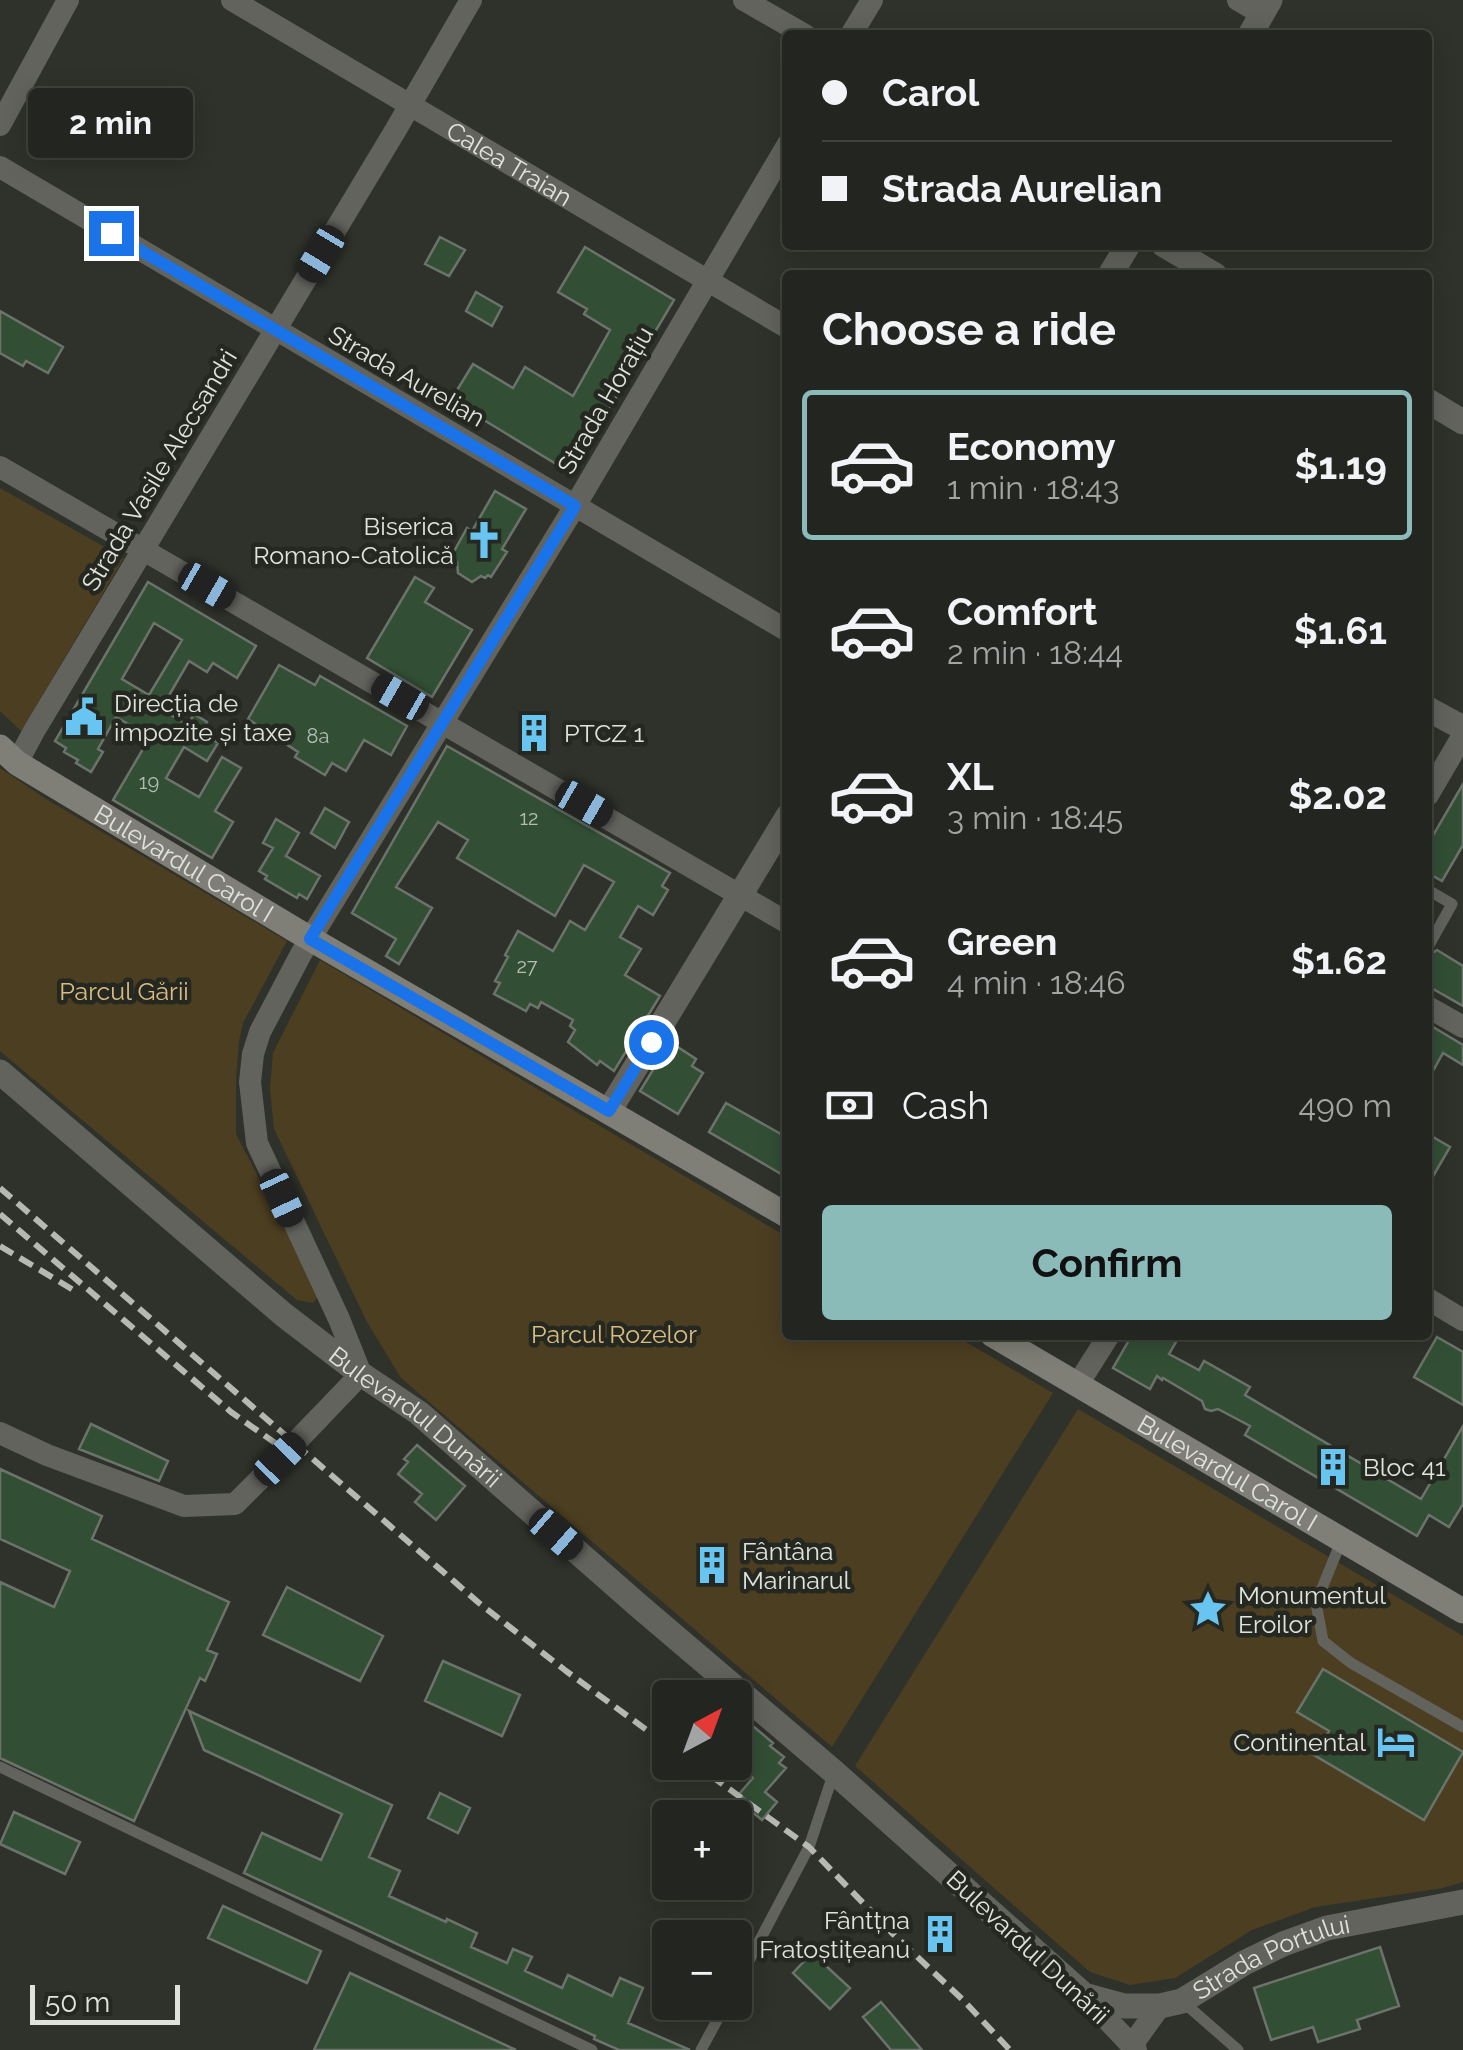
<!DOCTYPE html>
<meta charset="utf-8">
<style>
body{margin:0;font-family:Raleway,sans-serif;background:#2f322d;color:#f1f3f6;height:100vh;display:flex;flex-direction:column;font-size:38px;white-space:nowrap}
*{box-sizing:border-box;margin:0}
p{font-size:32px;color:#a3a5a5}
.icon{flex:none;width:55px;height:55px;fill:none;stroke:currentColor;stroke-width:2;stroke-linecap:round;stroke-linejoin:round}
.map{position:relative;flex:1;overflow:hidden}
.details{position:absolute;left:782px;top:270px;width:650px;height:1070px;display:flex;flex-direction:column;background:#232620;border-radius:10px;box-shadow:0 5px 25px #0003,0 0 0 2px #40433e}
.details>*{flex:none}
.banner{position:absolute;left:782px;top:30px;width:650px;height:220px;border-radius:10px;box-shadow:0 5px 25px #0003,0 0 0 2px #40433e;display:grid;align-content:center;height:220px;padding:0 40px;background:#232620}
.needle{width:65px;rotate:41deg}
.tools{position:absolute;left:652px;top:1680px;display:grid;gap:20px}
.tools a{display:grid;place-items:center;width:100px;height:100px;border-radius:10px;background:#232620;box-shadow:0 5px 25px #0003,0 0 0 2px #40433e;font-size:50px}
.scale{position:absolute;left:30px;bottom:25px;width:150px;box-sizing:border-box;padding-left:10px;border:5px solid #e0e3dd;border-top:0;font-size:28px;line-height:35px;white-space:nowrap;color:#e0e3dd;-webkit-text-stroke:8px #252820;paint-order:stroke}
.end{position:absolute;width:45px;height:45px;margin:-22px;border:12px solid #1a73e8;background:#fff;box-shadow:0 0 0 5px #fff}
.from{border-radius:50%}
.bubble{position:absolute;height:70px;border-radius:10px;background:#232620;box-shadow:0 5px 25px #0003,0 0 0 2px #40433e;font-size:32px;font-weight:700;line-height:70px;text-align:center}
.car{position:absolute;width:30px;height:60px;margin:-30px -15px;border-radius:12px;box-shadow:0 0 8px 2px #0007;background:linear-gradient(#222 24%,#8ab4d8 0 40%,#222 0 76%,#8ab4d8 0 86%,#222 0)}
.banner b{display:flex;align-items:center;gap:35px;height:95px;font-size:38px}
.banner b+b{border-top:2px solid #40433e}
.banner i{width:25px;height:25px;background:#f1f3f6}
ul{padding:0;list-style:none}
li{display:flex;align-items:center;gap:30px;height:150px;margin:0 20px 15px;padding:0 20px;border:5px solid transparent;border-radius:10px}
li div{flex:1}
li b{display:block;font-size:38px}
li em{font-style:normal;font-weight:700}
li.current{border-color:#8bbbb9}
li>.icon{width:90px;height:90px;stroke-width:1.5}
h2{padding:0 40px;font-size:45px;line-height:120px}
.pay{display:flex;align-items:center;gap:25px;height:110px;padding:0 40px;font-size:38px}
.pay p{margin-inline-start:auto}
.button{display:flex;gap:20px;margin-top:auto;padding:20px 40px}
.button a{flex:1;height:115px;border-radius:10px;background:#8bbbb9;color:#111;font-size:40px;font-weight:700;line-height:115px;text-align:center}
.map>svg:first-child{display:block}
.green{fill:#4c3e21}
.building{fill:#324f35;stroke:#6b736b;stroke-width:2.5;fill-rule:evenodd}
.lines{fill:none;stroke-linecap:round;stroke-linejoin:round}
.service{stroke:#63635e;stroke-width:11}
.minor{stroke:#63635e;stroke-width:22}
.tertiary{stroke:#63635e;stroke-width:25}
.secondary{stroke:#7f7f77;stroke-width:25}
.rail{stroke:#b6b9b2;stroke-width:6;stroke-dasharray:15 8;stroke-linecap:butt}
.minor-bridge{stroke:#63635e;stroke-width:22}
.route{stroke:#1a73e8;stroke-width:12}
.labels{text-anchor:middle;stroke-width:9;stroke-linejoin:round;paint-order:stroke}
.number-label{font-size:20px;fill:#b4beb3}
.street-label{font-size:25px;fill:#e0e3dd;stroke:#252820}
.poi-label{font-size:25px;fill:#e0e3dd;stroke:#252820;text-anchor:start}
.park-label{font-size:25px;fill:#dabc80;stroke:#252820}
</style>
<div class="map">
<svg width="1463" height="2050" viewBox="0 0 1463 2050">
<rect width="100%" height="100%" fill="#2f322a"/>
<!-- green -->
<path class="green" d="M0,488L124,558L21,731L0,711Z
M0,768L46,799L287,941L243,1023L239,1041L236,1079V1134L319,1295L313,1303L297,1300L0,1051Z
M320,960L787,1237L788,1335H954L1053,1393L832,1747L401,1378L367,1322L274,1129L270,1088L273,1053Z
M1078,1409L1463,1636V1882L1443,1888L1315,1907L1252,1930L1175,1978L1130,1985L1090,1972L855,1766Z"/>
<!-- building -->
<path class="building" d="M440,237L465,250L449,276L425,264Z
M585,247L674,300L571,473L451,400L473,364L513,388L525,367L573,396L610,330L584,314L587,309L558,292Z
M476,292L502,307L492,326L466,311Z
M0,311L63,347L48,373L26,361L23,366L0,353Z
M495,491L526,509L502,549L507,552L491,577L488,575L485,578L481,576L472,582L458,573L457,562L453,560L455,557L452,555L467,528L472,531Z
M415,577L434,588L425,602L472,630L432,697L367,658Z
M148,582L256,646L237,678L213,663L207,672L189,661L161,709L188,725L194,714L207,722L201,733L218,743L207,761L184,747L166,778L199,797L222,757L241,768L215,811L233,822L212,858L113,800L150,737L116,717L98,749L103,752L91,772L76,763L78,760L64,752L66,748L55,741ZM154,623L182,640L149,695L122,679Z
M279,665L315,685L320,676L407,726L391,755L364,740L346,771L332,763L325,775L295,757L298,752L248,719Z
M447,746L670,873L662,886L668,890L653,915L638,906L620,937L641,949L625,975L660,996L614,1071L600,1061L597,1065L568,1042L575,1030L570,1026L573,1020L541,1002L538,1008L530,1004L526,1011L494,994L500,983L495,981L508,957L505,955L518,931L553,951L570,921L585,930L614,882L584,865L555,916L457,858L468,840L438,822L396,887L432,908L399,964L386,956L396,939L352,913Z
M1463,784V845L1442,881L1428,873V844Z
M325,808L349,822L335,848L311,833Z
M276,819L299,833L286,856L320,876L307,899L299,894L297,898L265,879L267,876L259,871L273,848L263,843Z
M1437,950L1463,966V1006L1428,986V956Z
M1428,1024L1463,1045V1065L1443,1053L1428,1080Z
M670,1042L696,1059L692,1066L703,1073L678,1114L640,1091Z
M726,1103L788,1138V1178L709,1132Z
M1428,1134L1450,1147L1428,1185Z
M1132,1335H1180L1169,1354L1199,1370L1204,1361L1250,1387L1245,1395L1421,1499L1463,1426V1504L1449,1527L1429,1515L1417,1536L1245,1435L1250,1426L1218,1409L1211,1411L1205,1409L1202,1401L1163,1378L1162,1380L1157,1376L1150,1389L1113,1368Z
M1437,1337L1463,1352V1405L1414,1377Z
M91,1424L168,1461L159,1481L79,1449Z
M417,1445L465,1486L436,1520L415,1502L422,1494L398,1474L408,1462L404,1459Z
M0,1469L102,1516L92,1539L229,1602L207,1650L217,1654L205,1681L200,1678L134,1821L0,1758V1582L54,1607L70,1571L0,1539Z
M287,1587L383,1636L360,1681L263,1635Z
M443,1661L520,1695L502,1736L425,1701Z
M1323,1669L1463,1752L1424,1820L1314,1755L1329,1731L1297,1712Z
M189,1711L392,1805L369,1857L400,1871L389,1896L446,1922L447,1919L477,1933L471,1947L507,1963L513,1949L532,1957L525,1971L562,1988L568,1975L612,1996L620,1978L643,1988L628,2023L690,2050H619L594,2039L595,2036L244,1873L262,1833L321,1860L342,1814L204,1750Z
M735,1711L773,1743L770,1746L784,1757L779,1763L786,1768L765,1792L777,1802L762,1820L750,1810L753,1806L739,1794L753,1778L735,1762Z
M440,1793L470,1808L458,1833L428,1818Z
M14,1812L80,1842L65,1874L0,1844Z
M223,1906L321,1951L307,1983L208,1938Z
M1380,1947L1399,2006L1357,2020L1360,2029L1318,2042L1313,2027L1271,2040L1254,1988Z
M812,1953L850,1988L830,2009L793,1973Z
M350,1973L516,2050H314Z
M881,2002L922,2050H891L863,2017Z"/>
<g class="lines">
<!-- service -->
<path class="service" d="M1428,890L1452,904L1428,947
M1342,1539L1316,1603L1323,1641L1351,1663L1463,1727
M0,1767L592,2050
M735,1987L809,1847L834,1772
M1182,2001L1238,2050
M701,2050L727,2002"/>
<!-- minor -->
<g class="minor">
<path id="s1" d="M232,0L788,328"/>
<path d="M744,0L805,35"/>
<path d="M1238,0L1262,14"/>
<path d="M851,35L872,0"/>
<path d="M0,125L68,0"/>
<path d="M0,167L788,631"/>
<path d="M0,467L788,923"/>
<path d="M17,763L34,731L395,131L471,0"/>
<path d="M1428,795L1463,735"/>
<path d="M1428,1007L1463,1027"/>
<path d="M1428,1299L1463,1320"/>
<path d="M1078,1384L1109,1335"/>
<path d="M319,1418L361,1374L339,1319L257,1143L250,1082L253,1054L260,1032L301,954L575,506L788,144"/>
<path d="M0,1433L47,1455L184,1506L235,1504L260,1479"/>
<path d="M1084,1995L1136,2050"/>
<path d="M1132,2045L1160,2006"/>
</g>
<!-- tertiary -->
<g class="tertiary">
<path d="M1250,35L1270,0"/>
<path d="M1164,245L1215,275"/>
<path d="M1110,275L1128,245"/>
<path d="M1428,401L1463,422"/>
<path d="M1428,709L1463,728"/>
<path id="s2" d="M0,1072L284,1315L361,1374L419,1413L639,1606L834,1772L1084,1995L1124,2006H1160L1182,2001L1244,1963L1283,1944L1327,1928L1463,1902"/>
<path d="M609,1111L788,816"/>
</g>
<!-- secondary -->
<g class="secondary">
<path id="s3" d="M0,747L17,763L297,931L788,1216"/>
<path id="s4" d="M993,1335L1463,1611"/>
</g>
<!-- rail -->
<path class="rail" d="M0,1188L479,1603L566,1671L670,1747
M0,1214L231,1412L278,1445
M0,1246L75,1291
M692,1762L809,1847L891,1932L963,2000L1010,2050"/>
<!-- minor-bridge -->
<path class="minor-bridge" d="M260,1479L319,1418"/>
</g>
<g class="lines">
<!-- route -->
<path class="route" d="M111,233L575,506L310,939L609,1111L651,1042"/>
</g>
<!-- icons -->
<defs>
<g id="church-bare" transform="scale(3)"><path d="M-1.2-6h2.4v3.5h3.3v2.4h-3.3V6h-2.4V-.1h-3.3v-2.4h3.3Z" fill="#68c4f0" stroke="#252820" stroke-width="2.5" paint-order="stroke"/></g>
<g id="civic-bare" transform="scale(3)"><path d="M-.6-6.5H3V-4.5H.6V-3L4-1V1h2V6H-6V1h2V-1L-.6-3ZM-1.2 2.5V6h2.4V2.5Z" fill="#68c4f0" stroke="#252820" stroke-width="2.5" paint-order="stroke"/></g>
<g id="building-bare" transform="scale(3)"><path d="M-4-6H4V6H1V3H-1V6H-4ZM-2.5-4.3h1.7v1.8h-1.7ZM.8-4.3h1.7v1.8H.8ZM-2.5-1h1.7V.8h-1.7ZM.8-1h1.7V.8H.8Z" fill="#68c4f0" stroke="#252820" stroke-width="2.5" paint-order="stroke"/></g>
<g id="sight-bare" transform="scale(3)"><path d="M0-6L1.8-2.2L6-1.7L2.9 1.2L3.7 5.4L0 3.3L-3.7 5.4L-2.9 1.2L-6-1.7L-1.8-2.2Z" fill="#68c4f0" stroke="#252820" stroke-width="2.5" paint-order="stroke"/></g>
<g id="hotel-bare" transform="scale(3)"><path d="M-6-4.5h1.5V1H6V5H4.5V3h-9V5H-6ZM-4 0a1.8 1.8 0 1 1 3.6 0ZM.5 0V-2.5h3Q6-2.5 6 0Z" fill="#68c4f0" stroke="#252820" stroke-width="2.5" paint-order="stroke"/></g>
</defs>
<g fill-rule="evenodd">
<use href="#church-bare" x="484" y="540"/>
<use href="#civic-bare" x="84" y="717"/>
<use href="#building-bare" x="534" y="733"/>
<use href="#building-bare" x="1333" y="1467"/>
<use href="#building-bare" x="712" y="1565"/>
<use href="#sight-bare" x="1208" y="1609"/>
<use href="#hotel-bare" x="1396" y="1742"/>
<use href="#building-bare" x="940" y="1934"/>
</g>
<g class="labels">
<!-- number labels -->
<g class="number-label">
<text x="318" y="743">8a</text>
<text x="149" y="789">19</text>
<text x="529" y="825">12</text>
<text x="527" y="973">27</text>
</g>
<!-- street labels -->
<g class="street-label">
<text dy="9" stroke="none"><textPath href="#s1" startOffset="322">Calea Traian</textPath></text>
<text transform="translate(407 376) rotate(30)" y="9">Strada Aurelian</text>
<text transform="translate(605 400) rotate(-60)" y="9">Strada Horațiu</text>
<text transform="translate(159 470) rotate(-59)" y="9">Strada Vasile Alecsandri</text>
<text dy="9" stroke="none"><textPath href="#s3" startOffset="218">Bulevardul Carol I</textPath></text>
<text dy="9" stroke="none"><textPath href="#s2" startOffset="540">Bulevardul Dunării</textPath></text>
<text dy="9" stroke="none"><textPath href="#s4" startOffset="272">Bulevardul Carol I</textPath></text>
<text transform="translate(1028 1947) rotate(43)" y="9">Bulevardul Dunării</text>
<text dy="9" stroke="none"><textPath href="#s2" startOffset="1625">Strada Portului</textPath></text>
</g>
<!-- poi labels -->
<g class="poi-label">
<text x="454" y="535" text-anchor="end">Biserica<tspan x="454" dy="29">Romano-Catolică</tspan></text>
<text x="114" y="712">Direcția de<tspan x="114" dy="29">impozite și taxe</tspan></text>
<text x="564" y="742">PTCZ 1</text>
<text x="1363" y="1476">Bloc 41</text>
<text x="742" y="1560">Fântâna<tspan x="742" dy="29">Marinarul</tspan></text>
<text x="1238" y="1604">Monumentul<tspan x="1238" dy="29">Eroilor</tspan></text>
<text x="1366" y="1751" text-anchor="end">Continental</text>
<text x="910" y="1929" text-anchor="end">Fântțna<tspan x="910" dy="29">Fratoștițeanu</tspan></text>
</g>
<!-- park labels -->
<g class="park-label">
<text x="124" y="1000">Parcul Gării</text>
<text x="614" y="1343">Parcul Rozelor</text>
</g>
</g>
</svg>
<div class="tools">
<a><svg class="needle" viewBox="-14 -14 28 28"><path d="M0-13l5 13h-10z" fill="#e53935"/><path d="M0 13l5-13h-10z" fill="#a3a5a5"/></svg></a>
<a>+</a>
<a>−</a>
</div>
<div class="scale">50 m</div>
<i class="end from" style="left:651px;top:1042px"></i>
<i class="end" style="left:111px;top:233px"></i>
<div class="bubble" style="left:28px;top:88px;width:165px">2 min</div>
<i class="car" style="left:321px;top:254px;rotate:211deg"></i>
<i class="car" style="left:207px;top:586px;rotate:120deg"></i>
<i class="car" style="left:400px;top:697px;rotate:300deg"></i>
<i class="car" style="left:584px;top:804px;rotate:120deg"></i>
<i class="car" style="left:282px;top:1198px;rotate:155deg"></i>
<i class="car" style="left:280px;top:1459px;rotate:44deg"></i>
<i class="car" style="left:556px;top:1534px;rotate:131deg"></i>
<div class="banner">
<b><i class="from"></i>Carol</b>
<b><i></i>Strada Aurelian</b>
</div>
<section class="details">
<h2>Choose a ride</h2>
<ul>
<li class="current"><svg class="icon" aria-label="car" viewBox="0 0 24 24"><path d="M5 17H2v-5l4-1 3-4h7l3 4 3 1v5h-3M9 17h6M6 11h13"/><circle cx="7" cy="17" r="2"/><circle cx="17" cy="17" r="2"/></svg><div><b>Economy</b><p>1 min · 18:43</p></div><em>$1.19</em></li>
<li><svg class="icon" aria-label="car" viewBox="0 0 24 24"><path d="M5 17H2v-5l4-1 3-4h7l3 4 3 1v5h-3M9 17h6M6 11h13"/><circle cx="7" cy="17" r="2"/><circle cx="17" cy="17" r="2"/></svg><div><b>Comfort</b><p>2 min · 18:44</p></div><em>$1.61</em></li>
<li><svg class="icon" aria-label="car" viewBox="0 0 24 24"><path d="M5 17H2v-5l4-1 3-4h7l3 4 3 1v5h-3M9 17h6M6 11h13"/><circle cx="7" cy="17" r="2"/><circle cx="17" cy="17" r="2"/></svg><div><b>XL</b><p>3 min · 18:45</p></div><em>$2.02</em></li>
<li><svg class="icon" aria-label="car" viewBox="0 0 24 24"><path d="M5 17H2v-5l4-1 3-4h7l3 4 3 1v5h-3M9 17h6M6 11h13"/><circle cx="7" cy="17" r="2"/><circle cx="17" cy="17" r="2"/></svg><div><b>Green</b><p>4 min · 18:46</p></div><em>$1.62</em></li>
</ul>
<div class="pay"><svg class="icon" aria-label="cash" viewBox="0 0 24 24"><path d="M3 7h18v10H3z"/><circle cx="12" cy="12" r="2"/></svg>Cash<p>490 m</p></div>
<div class="button"><a>Confirm</a></div>
</section>
</div>
